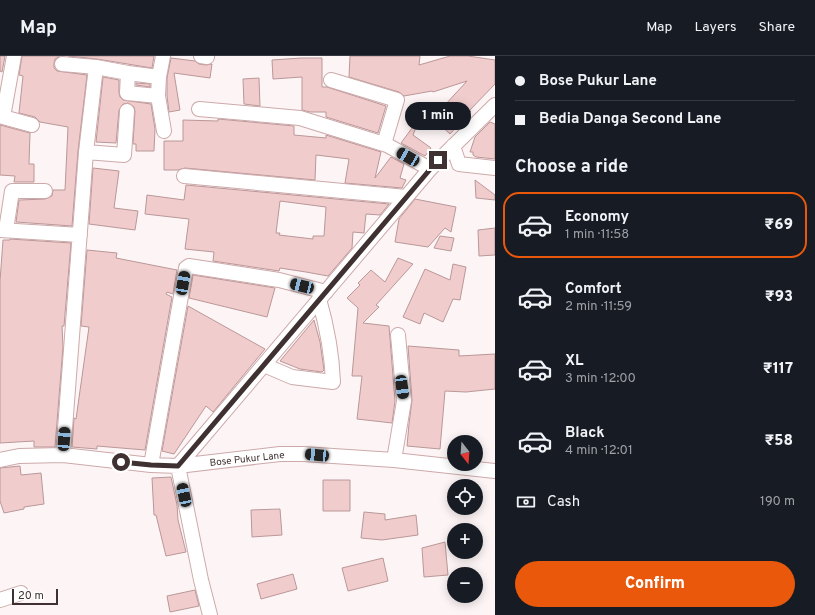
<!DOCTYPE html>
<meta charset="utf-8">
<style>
body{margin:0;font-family:Overpass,sans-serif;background:#242831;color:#f1f3f6;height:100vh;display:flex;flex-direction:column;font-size:15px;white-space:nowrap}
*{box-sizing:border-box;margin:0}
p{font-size:13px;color:#9ea1a6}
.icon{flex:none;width:22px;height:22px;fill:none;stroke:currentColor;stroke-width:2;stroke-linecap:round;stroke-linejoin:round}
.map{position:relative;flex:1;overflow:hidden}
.panel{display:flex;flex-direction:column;background:#171b24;width:320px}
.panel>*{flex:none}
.hud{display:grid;align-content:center;height:88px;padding:0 20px;background:#171b24}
.needle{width:26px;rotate:163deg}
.fabs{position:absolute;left:447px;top:379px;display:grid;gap:8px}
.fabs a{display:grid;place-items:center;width:36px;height:36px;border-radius:50%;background:#171b24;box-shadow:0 2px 10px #0003;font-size:20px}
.scale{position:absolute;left:12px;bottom:10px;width:46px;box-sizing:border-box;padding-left:4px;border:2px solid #3f3031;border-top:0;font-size:11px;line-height:14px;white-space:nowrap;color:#3f3031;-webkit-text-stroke:3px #fff;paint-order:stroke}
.end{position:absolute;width:18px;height:18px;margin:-9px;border:5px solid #3f3031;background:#fff;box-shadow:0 0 0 2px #fff}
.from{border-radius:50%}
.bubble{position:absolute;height:28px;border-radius:14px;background:#171b24;box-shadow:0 2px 10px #0003;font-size:13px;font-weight:800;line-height:28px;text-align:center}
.car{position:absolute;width:12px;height:24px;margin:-12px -6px;border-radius:5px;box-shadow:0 0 3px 1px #0007;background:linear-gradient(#222 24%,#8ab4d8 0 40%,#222 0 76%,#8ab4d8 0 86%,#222 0)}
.hud b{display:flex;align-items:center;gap:14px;height:38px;font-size:15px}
.hud b+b{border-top:1px solid #363941}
.hud i{width:10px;height:10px;background:#f1f3f6}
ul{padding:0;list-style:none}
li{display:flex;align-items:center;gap:12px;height:66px;margin:0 8px 6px;padding:0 12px;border:2px solid transparent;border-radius:16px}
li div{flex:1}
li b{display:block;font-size:15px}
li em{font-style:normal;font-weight:800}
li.active{border-color:#ea580c}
li>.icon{width:36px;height:36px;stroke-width:1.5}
h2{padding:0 20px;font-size:18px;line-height:48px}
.pay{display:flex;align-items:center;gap:10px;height:44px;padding:0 20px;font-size:15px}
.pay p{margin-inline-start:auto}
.button{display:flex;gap:8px;margin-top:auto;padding:8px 20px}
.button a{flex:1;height:46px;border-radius:24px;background:#ea580c;color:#fff;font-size:16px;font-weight:800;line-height:46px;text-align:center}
header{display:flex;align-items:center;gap:24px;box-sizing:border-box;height:56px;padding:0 20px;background:#171b24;border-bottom:1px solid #363941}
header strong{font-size:19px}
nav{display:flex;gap:22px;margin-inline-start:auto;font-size:14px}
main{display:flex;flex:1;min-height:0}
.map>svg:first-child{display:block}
.building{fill:#f1cccd;stroke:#ba9798;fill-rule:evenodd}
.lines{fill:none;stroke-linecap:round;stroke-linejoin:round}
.street-casing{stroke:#cda9aa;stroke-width:16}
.street{stroke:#fff;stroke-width:14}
.route{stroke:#3f3031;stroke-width:5}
.labels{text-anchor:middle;stroke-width:3.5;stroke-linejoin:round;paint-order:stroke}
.street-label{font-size:10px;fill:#3f3031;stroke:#fff}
</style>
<header>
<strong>Map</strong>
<nav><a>Map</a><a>Layers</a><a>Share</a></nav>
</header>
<main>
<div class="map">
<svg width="495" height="559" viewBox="0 0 495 559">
<rect width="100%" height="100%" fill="#fdf5f5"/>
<!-- building -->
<path class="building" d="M0,0H5L2,16L0,15Z
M22,0H60L55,3L54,7V12L57,15L87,19L78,95L72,170L16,166L19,144L45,143L52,140L53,134H65L68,71L40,66L35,61L19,57L23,20L19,19Z
M68,0H154L152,12L97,3Z
M350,0H420L419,9L450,0H468L495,4V28L469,55H471L450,78L433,62L467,25L433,36L432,35L404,40L399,36L349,21Z
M171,2L195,5L199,8L206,9L212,8L210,22L174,17L180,54L169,56L167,40V22Z
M301,2H322V31H327L386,50L378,77L326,61V56H310L302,54V21L273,23L272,4Z
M103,21L119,24V37L120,41L123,44L151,48L155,73L154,95H136V88H133L135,55L134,51L128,47L123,48L119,54L116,87L96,86Z
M259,22L260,50L244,48L243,23Z
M136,27L150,28V31L136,29Z
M218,63L294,70V79L326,82V79L381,96L375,122L391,101L404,108L400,122L406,124L402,132L345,127L349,103L316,99L315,124L185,112L178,114H164V85H183V64L218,65Z
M490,66L495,68V103L476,101L473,99V96H470L475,81Z
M415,68L417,69L413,79L431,92L425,100L401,87Z
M0,69L30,77L29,108H34V126H14L15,120L0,119Z
M93,112L119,115L114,152L138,155L135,174L89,168Z
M475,124L495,139V144L476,142Z
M186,129L389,148L380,159L366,158L364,177L353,176L352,192L328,220L306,216L280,212L279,215L213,205L214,196L185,193L189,163L145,158L147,139L184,144ZM280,145L326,151L324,180H313V183L279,179L280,177H276Z
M415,143L456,151L451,176L445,172L428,191L395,186L399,163Z
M495,172V199L479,200L478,174Z
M440,180L454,182L451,195L434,192Z
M10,183L71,187L64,270H62L63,291L55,391H34V385L0,387V225L3,184H10Z
M87,194L117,197L116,202L177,214L173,238L167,236L166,238L172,241L145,394L97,390V393L72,391L74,362L76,363L89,271L81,270Z
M398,202L413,208L376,249L379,251L363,267L389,270L395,345L392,367L357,363L362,320H352L358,252L347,242L360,229L358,227L371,214L385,226Z
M453,208L466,211L460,244L453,243L443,266L424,257L420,268L403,261L425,213L450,224Z
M193,219L275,232L267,261L189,242Z
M188,250L265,293L213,356L206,350L174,398L162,395Z
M314,264L320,286L324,314L322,316L300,313L280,305Z
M408,290L459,294V300L495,298V333L466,336L445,335L440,393L407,390L409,368L412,344Z
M20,410L21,419L41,417L44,448L24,451V453L4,457L0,445V412Z
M171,421L177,449L178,464L186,496L166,500L156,459H154L152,422Z
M323,424H350V455H323Z
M280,453L282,479L252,481L251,454Z
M364,456L385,458V464L416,459L418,479L382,484L361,482Z
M445,486L448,519L424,521L422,492Z
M383,502L388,525L348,535L342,512Z
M293,518L297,533L261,543L257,528Z
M195,534L199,550L170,556L167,540Z"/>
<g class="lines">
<!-- street casing -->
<g class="street-casing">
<path id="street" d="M14,0L3,61L32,69
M201,0L207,1
M62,8L96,11L128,17L127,37L158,40L164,75
M128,17L159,21
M331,24L397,44L384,88
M158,40L159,21L163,0
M199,53L300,62L387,89L430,113
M453,90L459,108L495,112
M86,96L124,99L127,55
M184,120L406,141
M0,174L80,179
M6,174L12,135H45
M264,309L292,321L333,326C332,298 327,271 319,243
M63,399L86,96L96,11
M0,404L19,400L63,399L151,409L178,410L280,398H303L394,404L495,415
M394,404L404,345L398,279
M151,409L186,212L189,210L279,224L326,236
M0,544L21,537
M210,559L201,524L178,410L430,113L495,49"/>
</g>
<!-- street -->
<use href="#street" class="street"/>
</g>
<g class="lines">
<!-- route -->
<path class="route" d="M121,406L151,409L178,410L438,104"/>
</g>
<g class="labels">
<!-- street labels -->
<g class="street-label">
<text transform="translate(247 402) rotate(-6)" y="4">Bose Pukur Lane</text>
</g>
</g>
</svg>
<div class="fabs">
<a><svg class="needle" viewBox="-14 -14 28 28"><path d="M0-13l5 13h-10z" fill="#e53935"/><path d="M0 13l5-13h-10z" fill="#9ea1a6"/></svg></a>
<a><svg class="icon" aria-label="locate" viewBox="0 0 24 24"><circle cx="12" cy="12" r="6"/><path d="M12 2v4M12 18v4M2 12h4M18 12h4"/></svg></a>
<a>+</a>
<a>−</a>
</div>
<div class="scale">20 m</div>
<i class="end from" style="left:121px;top:406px"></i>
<i class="end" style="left:438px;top:104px"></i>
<div class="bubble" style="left:405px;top:46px;width:66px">1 min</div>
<i class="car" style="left:408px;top:101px;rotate:300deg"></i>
<i class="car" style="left:183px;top:227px;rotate:10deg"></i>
<i class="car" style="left:302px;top:230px;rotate:284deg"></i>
<i class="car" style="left:402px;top:331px;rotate:172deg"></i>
<i class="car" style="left:64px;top:383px;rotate:4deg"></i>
<i class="car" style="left:317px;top:399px;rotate:275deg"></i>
<i class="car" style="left:184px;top:439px;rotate:348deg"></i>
</div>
<section class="panel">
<div class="hud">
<b><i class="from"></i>Bose Pukur Lane</b>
<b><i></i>Bedia Danga Second Lane</b>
</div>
<h2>Choose a ride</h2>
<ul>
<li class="active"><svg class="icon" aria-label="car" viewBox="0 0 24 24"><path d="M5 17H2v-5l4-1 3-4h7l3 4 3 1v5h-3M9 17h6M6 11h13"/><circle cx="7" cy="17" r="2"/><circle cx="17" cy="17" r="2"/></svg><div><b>Economy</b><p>1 min · 11:58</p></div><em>₹69</em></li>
<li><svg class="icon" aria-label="car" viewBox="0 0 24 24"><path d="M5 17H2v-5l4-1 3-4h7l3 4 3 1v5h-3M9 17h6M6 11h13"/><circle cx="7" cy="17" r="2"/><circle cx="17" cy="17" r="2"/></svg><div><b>Comfort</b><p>2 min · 11:59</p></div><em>₹93</em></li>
<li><svg class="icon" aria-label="car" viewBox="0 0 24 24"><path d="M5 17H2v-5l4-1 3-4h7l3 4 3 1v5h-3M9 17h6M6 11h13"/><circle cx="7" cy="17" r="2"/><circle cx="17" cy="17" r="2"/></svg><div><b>XL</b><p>3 min · 12:00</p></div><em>₹117</em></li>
<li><svg class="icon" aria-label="car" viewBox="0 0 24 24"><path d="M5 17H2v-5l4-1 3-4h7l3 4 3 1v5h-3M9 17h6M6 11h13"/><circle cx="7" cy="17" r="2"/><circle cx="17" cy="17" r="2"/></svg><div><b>Black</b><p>4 min · 12:01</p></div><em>₹58</em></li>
</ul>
<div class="pay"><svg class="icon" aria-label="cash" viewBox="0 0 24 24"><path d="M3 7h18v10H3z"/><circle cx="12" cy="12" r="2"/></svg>Cash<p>190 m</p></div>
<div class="button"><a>Confirm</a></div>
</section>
</main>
